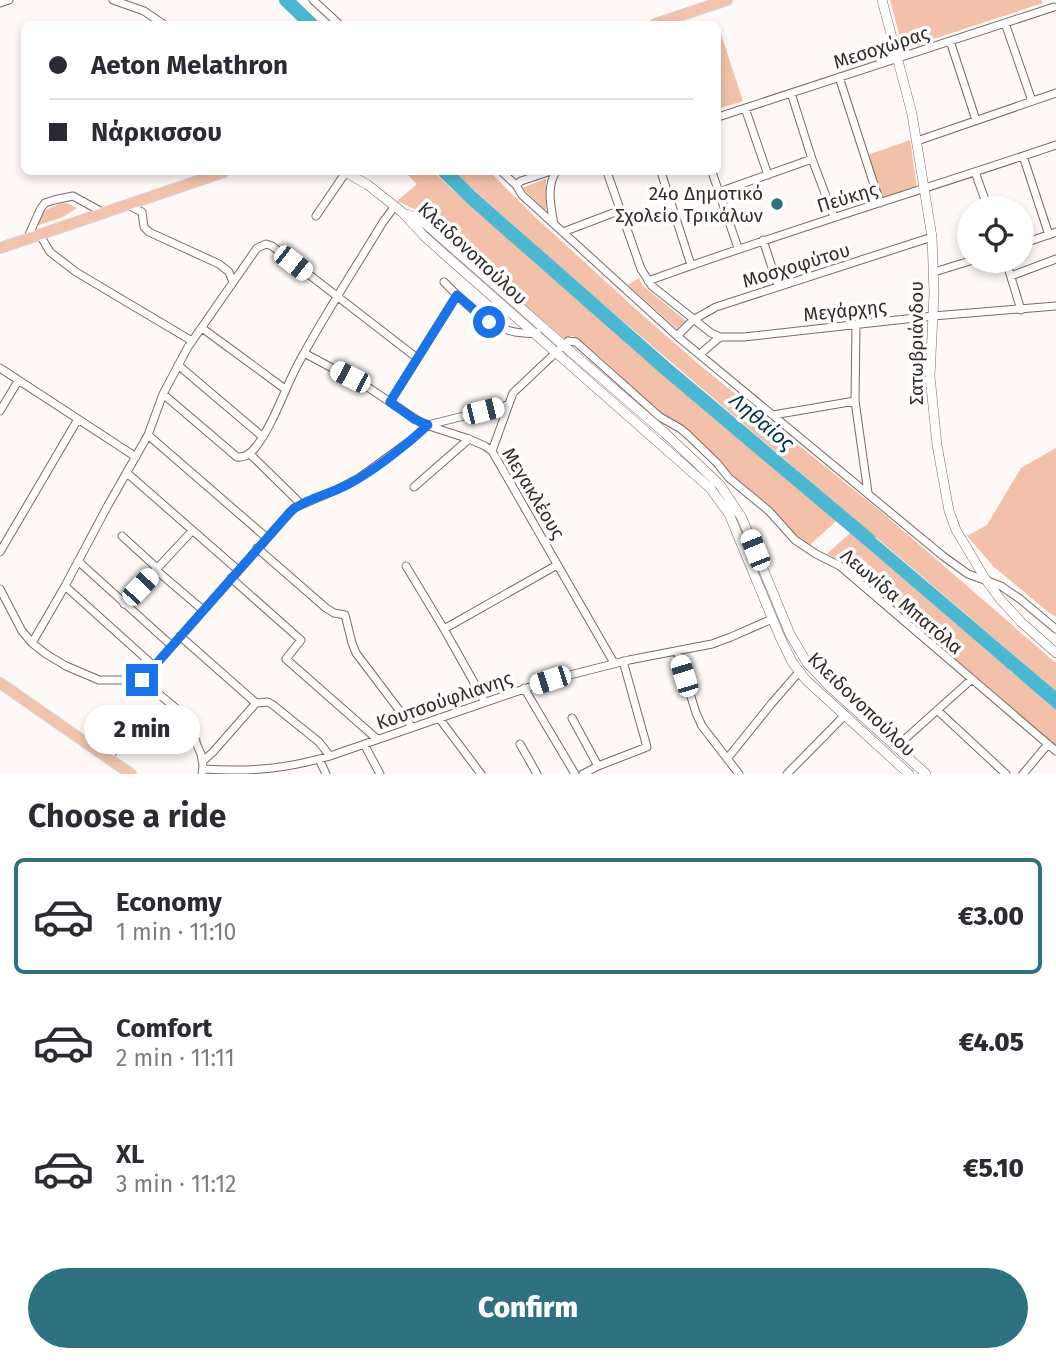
<!DOCTYPE html>
<meta charset="utf-8">
<style>
body{margin:0;font-family:"Fira Sans",sans-serif;background:#f2f2f3;color:#2b2b33;height:100vh;display:flex;flex-direction:column;font-size:26px;white-space:nowrap}
*{box-sizing:border-box;margin:0}
p{font-size:23px;color:#7c7c81}
.icon{flex:none;width:38px;height:38px;fill:none;stroke:currentColor;stroke-width:2;stroke-linecap:round;stroke-linejoin:round}
.map{position:relative;height:774px;overflow:hidden}
.panel{display:flex;flex-direction:column;background:#fff;flex:1}
.panel>*{flex:none}
.top-card{position:absolute;left:21px;top:21px;width:700px;height:154px;border-radius:10px;box-shadow:0 4px 10px #0003;display:grid;align-content:center;height:154px;padding:0 28px;background:#fff}
.tools{position:absolute;left:957px;top:196px;display:grid;gap:14px}
.tools a{display:grid;place-items:center;width:77px;height:77px;border-radius:50%;background:#fff;box-shadow:0 4px 10px #0003;font-size:35px}
.end{position:absolute;width:32px;height:32px;margin:-16px;border:9px solid #1a73e8;background:#fff;box-shadow:0 0 0 4px #fff}
.from{border-radius:50%}
.bubble{position:absolute;height:49px;border-radius:24px;background:#fff;box-shadow:0 4px 10px #0003;font-size:23px;font-weight:800;line-height:49px;text-align:center}
.car{position:absolute;width:21px;height:42px;margin:-21px -10px;border-radius:9px;box-shadow:0 0 5px 2px #0007;background:linear-gradient(#fff 24%,#345 0 40%,#fff 0 76%,#345 0 86%,#fff 0)}
.top-card b{display:flex;align-items:center;gap:24px;height:66px;font-size:26px}
.top-card b+b{border-top:2px solid #e1e1e2}
.top-card i{width:18px;height:18px;background:#2b2b33}
ul{padding:0;list-style:none}
li{display:flex;align-items:center;gap:21px;height:116px;margin:0 14px 10px;padding:0 14px;border:4px solid transparent;border-radius:10px}
li div{flex:1}
li b{display:block;font-size:26px}
li em{font-style:normal;font-weight:800}
li.selected{border-color:#2e7282}
li>.icon{width:63px;height:63px;stroke-width:1.5}
h2{padding:0 28px;font-size:32px;line-height:84px}
.cta{display:flex;gap:14px;margin-top:auto;padding:14px 28px}
.cta a{flex:1;height:80px;border-radius:42px;background:#2e7282;color:#fff;font-size:28px;font-weight:800;line-height:80px;text-align:center}
.map>svg:first-child{display:block}
.green{fill:#f3c1a9}
.water{fill:#4bb7d0}
.lines{fill:none;stroke-linecap:round;stroke-linejoin:round}
.river{stroke:#4bb7d0;stroke-width:14}
.minor-casing{stroke:#7c6961;stroke-width:9}
.tertiary-casing{stroke:#7c6961;stroke-width:10}
.primary-casing{stroke:#d6d5d4;stroke-width:12}
.minor{stroke:#fff;stroke-width:7}
.tertiary{stroke:#fff;stroke-width:9}
.primary{stroke:#f2c2ac;stroke-width:10}
.route{stroke:#1a73e8;stroke-width:9}
.poi-dot{fill:#2e7282;stroke:#fff;stroke-width:2.5}
.labels{text-anchor:middle;stroke-width:7;stroke-linejoin:round;paint-order:stroke}
.street-label{font-size:19px;fill:#342c28;stroke:#fff}
.poi-label{font-size:19px;fill:#342c28;stroke:#fff;text-anchor:end}
.water-label{font-size:21px;font-style:italic;fill:#013540;stroke:#fff}
</style>
<div class="map">
<svg width="1056" height="774" viewBox="0 0 1056 774">
<rect width="100%" height="100%" fill="#fef9f7"/>
<!-- green -->
<path class="green" d="M890,0H1041L1043,3L903,49Z
M718,25L743,101L718,109Z
M910,140L917,187L882,198L868,155Z
M405,172H434L453,190L836,521L809,546C791,535 779,516 763,502C728,472 691,443 657,411C630,386 604,357 573,336L563,338L433,225L451,230L434,218L397,201L417,184Z
M454,172H490L533,215L639,312L702,367L885,515L1056,663V691L583,287Z
M546,179V209L545,210L522,188Z
M62,203H67L77,208L63,217L36,226L43,211Z
M639,278L643,286L686,321L677,329L628,285Z
M1056,448V616L1052,615L994,567L967,536L987,525L1021,468Z
M850,533L1056,710V747L839,560L827,554Z"/>
<!-- water -->
<path class="water" d="M859,524L1056,691V710L850,533Z"/>
<g class="lines">
<!-- river -->
<path class="river" d="M286,0L311,24
M445,172L473,199L665,368L869,540"/>
<!-- minor casing -->
<g class="minor-casing">
<path id="minor" d="M113,0L144,11L163,24
M313,0L339,24
M0,3L9,0
M1005,23L1032,101
M950,41L976,120
M839,77L880,203
M791,93L812,159L834,217
M745,108L768,175
M718,117L1054,7
M917,141L1056,93
M1023,156L1049,235
M502,172L516,185L522,195L677,336L943,556L968,574L1001,586L1020,599L1056,629
M607,172L641,269L652,286L711,333L720,337H744L933,316L1056,306
M661,172L691,265
M712,172L738,248
M975,172L988,208
M516,185L521,181L548,172
M719,192L812,159
M128,205L142,212L144,227L149,232L219,264L229,272L233,282
M316,216L346,172
M554,224C551,208 546,186 556,172
M563,232L621,210
M40,235L50,252L76,272L192,341
M27,239L41,208L45,203L54,200L73,196L104,213
M763,240L778,286
M1022,244L1056,232
M1006,261L1021,310
M934,272L970,261
M1011,276L1056,259
M648,281C782,232 920,191 1056,145
M444,282C464,302 486,326 515,332C523,333 529,335 537,332
M856,325L855,401L868,493
M202,328L285,389
M677,336L693,320L716,307L932,237
M304,353L366,386L423,424L469,439L485,446L492,451L614,663
M700,354L720,337
M178,365L263,437
M0,368L136,457
M163,394L237,457C245,458 250,454 255,448C272,427 284,391 297,366C323,317 354,270 383,222L395,206
M390,402L457,295
M0,411L18,381
M773,415L855,401
M148,435L267,538
M492,451L513,393L568,341L576,342L660,417L681,429L689,436L717,463L729,478L769,511L795,540L816,554L840,566L1056,751
M250,454L301,504
M127,473L238,570
M414,487L469,439
M122,536L157,568
M257,548L326,608L334,613L345,615L352,643L356,653L412,727
M0,552L78,419
M78,561L172,646
M406,566L444,629L485,702
M156,570L203,610
M231,578L301,640L286,659L377,739
M65,586L154,666
M0,589L22,631L32,643L46,654L66,666L99,680H142L178,710L186,720L201,754L203,766L202,774
M124,604L192,531
M444,629L557,565
M180,636L256,703
M32,643L65,586L107,507L148,435L163,394L188,347L257,248L266,244L272,246L417,358
M677,651L696,713L702,726L739,774
M142,680L294,508L338,489L359,478L410,441L428,425L508,405
M524,688L575,774
M256,703L268,702L273,705L319,742L330,756
M937,710L1006,774
M439,718L481,774
M572,718L598,766
M364,744L380,774
M520,744L537,774
M896,747L972,679
M108,758L121,742L129,740L196,741
M319,759L326,774
M727,759L772,703L799,672
M203,761L213,752L256,703
M203,769C251,772 285,769 330,756L550,680L629,660L712,644L731,637L772,619
M583,774L598,766L647,747L623,661
M787,774L845,715
M1023,774L1048,744"/>
</g>
<!-- tertiary casing -->
<g class="tertiary-casing">
<path id="tertiary" d="M882,0L912,114L932,237L934,293L930,376L937,445L949,511L956,530L986,580L1000,599L1021,622L1056,653
M345,172L368,185L402,212L423,235L444,254L710,488L729,514L780,637L792,662L806,680L909,774
M407,214L419,219L428,226L563,345L665,433L720,485L742,518L790,634L807,663L830,687L926,774"/>
</g>
<!-- primary casing -->
<g class="primary-casing">
<path id="primary" d="M655,24L727,0
M0,248L224,172
M0,683L131,774"/>
</g>
<!-- minor -->
<use href="#minor" class="minor"/>
<!-- tertiary -->
<use href="#tertiary" class="tertiary"/>
<!-- primary -->
<use href="#primary" class="primary"/>
</g>
<g class="lines">
<!-- route -->
<path class="route" d="M142,680L290,512C306,498 331,494 349,484C375,470 406,445 428,425L414,419L390,402L457,295L489,322"/>
</g>
<!-- markers -->
<circle class="poi-dot" cx="777" cy="204" r="7"/>
<g class="labels">
<!-- street labels -->
<g class="street-label">
<text transform="translate(881 47) rotate(-18)" y="7">Μεσοχώρας</text>
<text transform="translate(847 197) rotate(-17)" y="7">Πεύκης</text>
<text transform="translate(473 253) rotate(43)" y="7">Κλειδονοπούλου</text>
<text transform="translate(796 265) rotate(-17)" y="7">Μοσχοφύτου</text>
<text transform="translate(845 310) rotate(-6)" y="7">Μεγάρχης</text>
<text transform="translate(916 343) rotate(-90)" y="7">Σατωβριάνδου</text>
<text transform="translate(534 493) rotate(59)" y="7">Μεγακλέους</text>
<text transform="translate(902 601) rotate(40)" y="7">Λεωνίδα Μπατόλα</text>
<text transform="translate(444 700) rotate(-19)" y="7">Κουτσούφλιανης</text>
<text transform="translate(862 704) rotate(44)" y="7">Κλειδονοπούλου</text>
</g>
<!-- poi labels -->
<g class="poi-label">
<text x="763" y="200">24ο Δημοτικό<tspan x="763" dy="22">Σχολείο Τρικάλων</tspan></text>
</g>
<!-- water labels -->
<g class="water-label">
<text transform="translate(762 422) rotate(40)" y="7">Ληθαίος</text>
</g>
</g>
</svg>
<div class="tools">
<a><svg class="icon" aria-label="locate" viewBox="0 0 24 24"><circle cx="12" cy="12" r="6"/><path d="M12 2v4M12 18v4M2 12h4M18 12h4"/></svg></a>
</div>
<i class="end from" style="left:489px;top:322px"></i>
<i class="end" style="left:142px;top:680px"></i>
<div class="bubble" style="left:84px;top:705px;width:116px">2 min</div>
<i class="car" style="left:293px;top:263px;rotate:128deg"></i>
<i class="car" style="left:350px;top:377px;rotate:297deg"></i>
<i class="car" style="left:483px;top:411px;rotate:76deg"></i>
<i class="car" style="left:755px;top:550px;rotate:338deg"></i>
<i class="car" style="left:140px;top:587px;rotate:43deg"></i>
<i class="car" style="left:684px;top:676px;rotate:343deg"></i>
<i class="car" style="left:550px;top:680px;rotate:252deg"></i>
<div class="top-card">
<b><i class="from"></i>Aeton Melathron</b>
<b><i></i>Νάρκισσου</b>
</div>
</div>
<section class="panel">
<h2>Choose a ride</h2>
<ul>
<li class="selected"><svg class="icon" aria-label="car" viewBox="0 0 24 24"><path d="M5 17H2v-5l4-1 3-4h7l3 4 3 1v5h-3M9 17h6M6 11h13"/><circle cx="7" cy="17" r="2"/><circle cx="17" cy="17" r="2"/></svg><div><b>Economy</b><p>1 min · 11:10</p></div><em>€3.00</em></li>
<li><svg class="icon" aria-label="car" viewBox="0 0 24 24"><path d="M5 17H2v-5l4-1 3-4h7l3 4 3 1v5h-3M9 17h6M6 11h13"/><circle cx="7" cy="17" r="2"/><circle cx="17" cy="17" r="2"/></svg><div><b>Comfort</b><p>2 min · 11:11</p></div><em>€4.05</em></li>
<li><svg class="icon" aria-label="car" viewBox="0 0 24 24"><path d="M5 17H2v-5l4-1 3-4h7l3 4 3 1v5h-3M9 17h6M6 11h13"/><circle cx="7" cy="17" r="2"/><circle cx="17" cy="17" r="2"/></svg><div><b>XL</b><p>3 min · 11:12</p></div><em>€5.10</em></li>
</ul>
<div class="cta"><a>Confirm</a></div>
</section>
